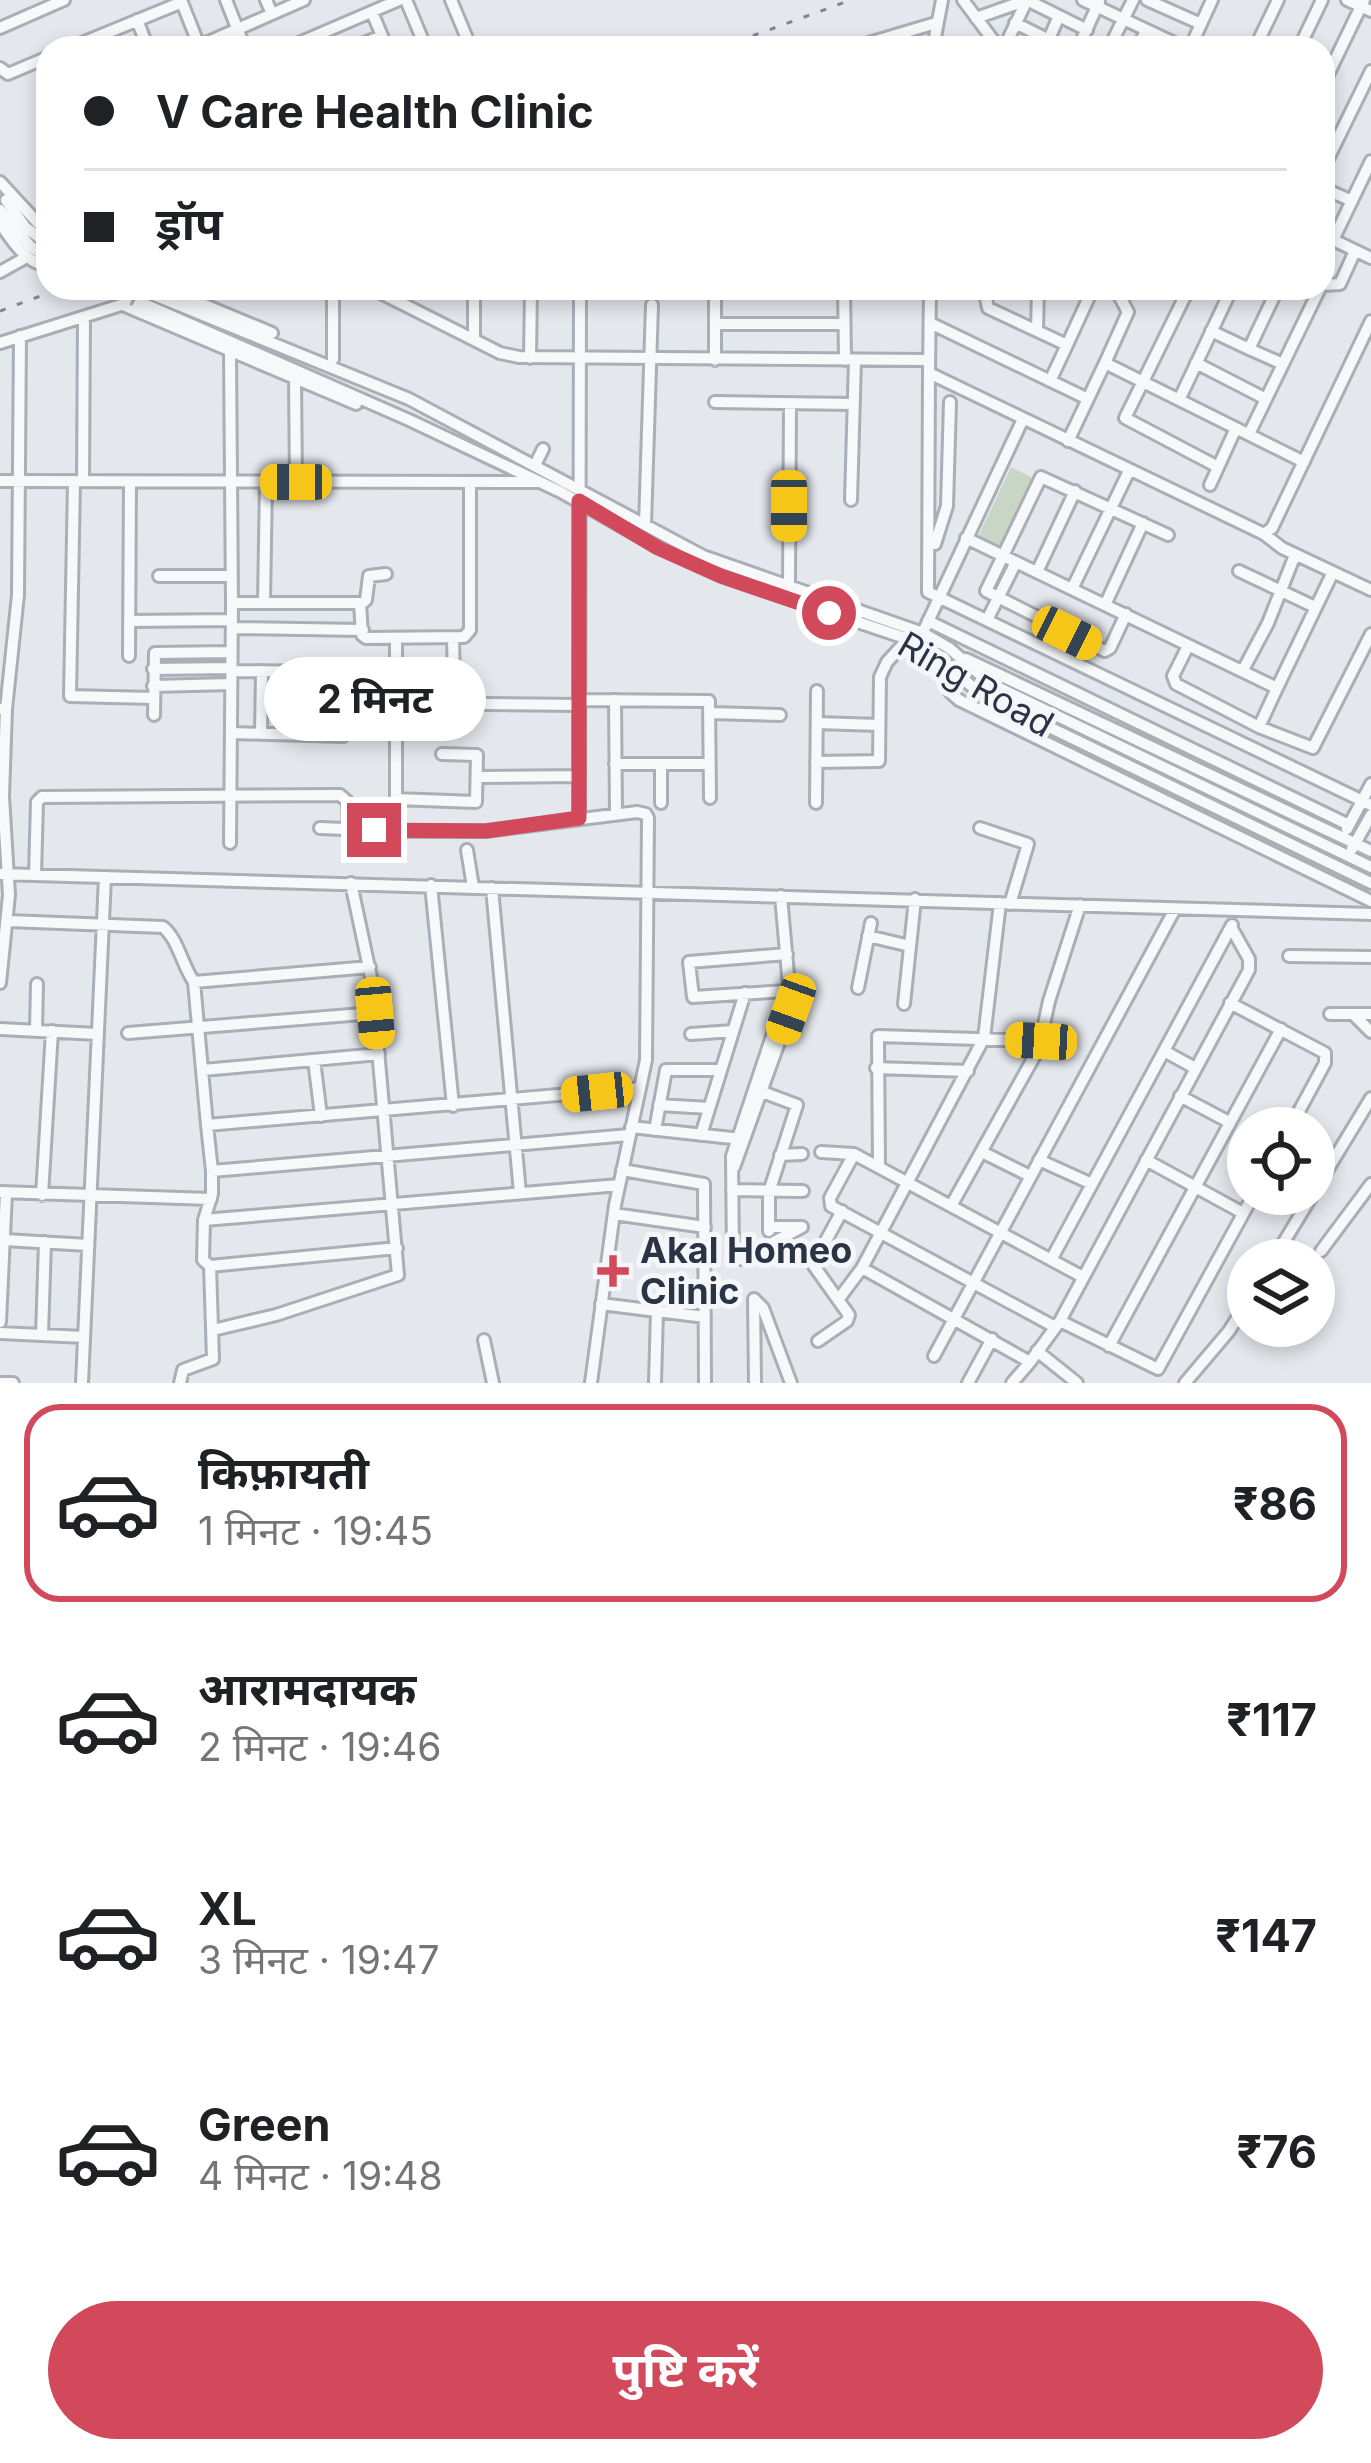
<!DOCTYPE html>
<html lang="hi">
<meta charset="utf-8">
<style>
body{margin:0;font-family:Inter,"Noto Sans Devanagari",sans-serif;background:#f2f2f2;color:#202124;height:100vh;display:flex;flex-direction:column;font-size:45px;white-space:nowrap}
*{box-sizing:border-box;margin:0}
p{font-size:39px;color:#757577}
.icon{flex:none;width:66px;height:66px;fill:none;stroke:currentColor;stroke-width:2;stroke-linecap:round;stroke-linejoin:round}
.map{position:relative;height:1383px;overflow:hidden}
.details{display:flex;flex-direction:column;background:#fff;flex:1}
.details>*{flex:none}
.banner{position:absolute;left:36px;top:36px;width:1299px;height:264px;border-radius:36px;box-shadow:0 6px 18px #0003;display:grid;align-content:center;height:264px;padding:0 48px;background:#fff}
.fabs{position:absolute;left:1227px;top:1107px;display:grid;gap:24px}
.fabs a{display:grid;place-items:center;width:108px;height:108px;border-radius:50%;background:#fff;box-shadow:0 6px 18px #0003;font-size:60px}
.end{position:absolute;width:54px;height:54px;margin:-27px;border:15px solid #d1495b;background:#fff;box-shadow:0 0 0 6px #fff}
.from{border-radius:50%}
.bubble{position:absolute;height:84px;border-radius:42px;background:#fff;box-shadow:0 6px 18px #0003;font-size:39px;font-weight:700;line-height:84px;text-align:center}
.car{position:absolute;width:36px;height:72px;margin:-36px -18px;border-radius:15px;box-shadow:0 0 9px 3px #0007;background:linear-gradient(#f5c518 24%,#345 0 40%,#f5c518 0 76%,#345 0 86%,#f5c518 0)}
.banner b{display:flex;align-items:center;gap:42px;height:114px;font-size:45px}
.banner b+b{border-top:3px solid #e0e0e0}
.banner i{width:30px;height:30px;background:#202124}
ul{padding:21px 0 0;list-style:none}
li{display:flex;align-items:center;gap:36px;height:198px;margin:0 24px 18px;padding:0 24px;border:6px solid transparent;border-radius:36px}
li div{flex:1}
li b{display:block;font-size:45px}
li em{font-style:normal;font-weight:700}
li.active{border-color:#d1495b}
li>.icon{width:108px;height:108px;stroke-width:1.5}
.primary-button{display:flex;gap:24px;margin-top:auto;padding:24px 48px}
.primary-button a{flex:1;height:138px;border-radius:72px;background:#d1495b;color:#fff;font-size:48px;font-weight:700;line-height:138px;text-align:center}
.map>svg:first-child{display:block}
.green{fill:#c9d6c5}
.lines{fill:none;stroke-linecap:round;stroke-linejoin:round}
.minor-casing{stroke:#a9aeb7;stroke-width:16}
.minor{stroke:#f7f8fa;stroke-width:10}
.rail{stroke:#7d8696;stroke-width:3;stroke-dasharray:6 12;stroke-linecap:butt}
.minor-bridge-casing{stroke:#a9aeb7;stroke-width:16;stroke-linecap:butt}
.minor-bridge{stroke:#f7f8fa;stroke-width:10}
.route{stroke:#d1495b;stroke-width:15}
.poi-dot{fill:#d1495b;stroke:#f4f6f9;stroke-width:4.5}
.labels{text-anchor:middle;stroke-width:10;stroke-linejoin:round;paint-order:stroke}
.street-label{font-size:36px;fill:#2b3445;stroke:#f4f6f9}
.poi-label{font-size:36px;font-weight:bold;fill:#2b3445;stroke:#f4f6f9;text-anchor:start}
</style>
<div class="map">
<svg width="1371" height="1383" viewBox="0 0 1371 1383">
<rect width="100%" height="100%" fill="#e4e7ec"/>
<!-- green -->
<path class="green" d="M1011,467L1033,478L1000,547L978,537Z"/>
<g class="lines">
<!-- minor casing -->
<g class="minor-casing">
<path id="minor" d="M181,0L200,48
M226,0L245,48
M266,0L272,14L304,0
M406,0L426,48
M451,0L471,48
M963,0L999,48
M1083,0L1185,48
M1147,0L1201,24
M1347,0L1371,11
M372,12L387,48
M976,18L1027,0
M137,20L148,48
M1015,23L1049,40
M0,28L64,0
M199,46L272,14
M70,48L182,2
M287,48L399,0
M352,48L382,36
M852,48L936,23
M933,48L942,0
M1004,48L1027,0L1087,30
M1045,48L1059,16
M1078,48L1099,2
M1109,48L1133,0
M1138,48L1146,30
M1190,48L1212,0
M1255,48L1278,0
M1299,48L1322,0
M0,68L8,74L48,57
M1323,85L1364,0
M1323,169L1371,71
M0,182L48,234
M1323,188L1352,201
M6,200L25,227L48,244
M0,210L30,246L48,258
M0,223C12,241 27,264 48,266
M1323,235L1371,258
M1333,240L1371,161
M0,272L27,257
M1323,285L1340,284L1355,251
M137,288L409,399L703,556L923,633L949,648L991,684L1371,867
M164,288L272,333
M333,288V359
M715,288V324
M844,288L845,360
M930,288L929,373L1264,534L1272,528L1371,321
M984,288L988,308L1037,331L1038,288
M1189,288L1125,418L1218,467
M1278,288L1249,349L1283,364
M375,290L500,353L519,357L929,360
M889,290V288
M117,292L409,420L561,492L658,547L721,576L908,639L932,653L981,694L1371,883
M125,302V306L356,404
M930,323L1088,399
M1037,331L1067,345L1089,297
M1211,331L1249,349
M474,340V288
M0,343L124,304
M230,352L232,603H360L362,635L366,638L464,637L470,630V484
M530,358L531,288
M715,360V324H844
M1105,363L1128,312L1115,288
M1196,363L1266,399
M929,373L928,592L1371,805
M295,380L296,482
M1050,381L1067,345
M1179,400L1232,288
M715,402L854,404
M1249,434L1320,288
M1068,441L1105,363L1304,462
M535,465L543,449
M0,481L537,482
M83,481L84,318
M74,482L70,696L153,698
M1210,485L1236,428
M851,500L855,360
M645,525L652,305
M1264,534L1282,548L1371,590
M966,538L1277,688L1333,572
M935,544L947,506L950,402
M1239,571L1315,607
M1037,572L1075,491
M159,576H232
M789,585L790,404
M1072,589L1129,471
M264,603L266,482
M361,604L366,600L369,576L386,574
M1105,605L1143,523
M1126,614L1110,648L1105,651L986,591L1041,477L1168,535
M987,620L1016,562
M129,621L232,620
M928,621L1349,825
M232,628L363,630
M925,628L1023,419
M396,638V831H486L637,812L646,814L648,818L646,1060L615,1205L591,1383
M453,638L455,725
M1188,646L1173,676L1176,684L1259,727L1313,748L1371,634
M129,656L130,482
M966,659L1371,851
M944,665L950,692L959,700L1371,901
M153,669L231,668
M1243,670L1268,623L1295,555
M231,671L396,672
M153,686L231,684
M396,699H455
M580,700L709,701L710,798
M615,700L616,814
M485,704L580,705
M0,709H6L18,595L20,336
M711,713L780,715
M154,715L155,653L231,652
M817,723L879,725
M1259,727L1277,688
M231,733L343,736L347,730V672
M261,734L262,671
M816,762L879,761L880,677L887,662L908,639
M615,764H709
M479,777L579,776
M396,799L476,802L477,755L442,754
M661,803V764
M816,803L817,691
M579,817L580,288
M320,828L396,831
M980,828L1028,844L1010,904
M1347,829L1371,784
M230,843L232,603
M1352,849L1371,815
M467,850L473,887
M0,874L1371,914
M35,875L37,802L42,797L340,795L348,802L349,829
M431,885L453,1106
M492,888L520,1193
M1000,903L984,1038L862,1268L1030,1362L1060,1321L1249,970V959L1231,927
M8,921L163,927C178,939 182,965 194,982L370,967
M868,936L910,946
M787,954L689,962L693,997L787,991
M1289,956L1371,957
M194,982L207,1125
M0,983L9,895L3,796L6,709
M858,988L871,923
M1230,1003L1325,1053V1063L1290,1128
M904,1004L915,899
M1330,1014H1371
M1353,1014L1371,1032
M0,1029L98,1034
M36,1030L37,984
M128,1033L375,1013
M691,1034L733,1031
M1164,1051L1195,1068
M314,1060L321,1116
M876,1068L968,1071
M203,1070L379,1054
M757,1090L797,1105L769,1192V1231
M1180,1096L1229,1122
M659,1105L709,1108
M631,1127L741,1139
M655,1130L666,1070H721
M629,1135L212,1171L207,1125L640,1088
M701,1135L745,993
M821,1152L854,1154
M982,1152L1030,1176
M780,1155L802,1154
M1039,1160L1092,1184
M1146,1160L1243,1213
M734,1167L791,1009L781,896
M879,1167L878,1036L1041,1041
M622,1170L704,1184L705,1383
M212,1171V1194L204,1220L619,1185
M732,1190L803,1191
M0,1192L211,1199
M1314,1192L1371,1098
M42,1195L52,1031
M951,1206L1039,1048L1049,1001L1080,905
M614,1214L705,1227
M204,1220L203,1260L210,1266
M769,1227H802L742,1259L733,1258L732,1156L790,982
M5,1240L88,1245
M823,1246L842,1211
M1321,1251L1371,1184
M1051,1260L1232,925
M1273,1260L1313,1194
M814,1266L849,1315L847,1321L818,1341
M838,1300L862,1268
M601,1304L705,1317
M1060,1321L1158,1369L1254,1194
M0,1322L6,1193
M1055,1327L831,1206L830,1198L854,1154L1083,1277
M213,1330L276,1315L398,1275L372,982L351,883
M0,1333L84,1337
M42,1335L45,1242
M484,1340L493,1383
M1109,1346L1281,1029
M1037,1351L1077,1383
M934,1356L1175,909
M0,1383H13
M82,1383L105,877
M180,1383L183,1370L213,1359L210,1266L397,1248
M655,1383L657,1311
M755,1383L754,1299L763,1308L791,1383
M968,1383L992,1339
M1012,1383L1030,1362
M1185,1383L1229,1331L1248,1301"/>
</g>
<!-- minor -->
<use href="#minor" class="minor"/>
<!-- rail -->
<path class="rail" d="M719,48L851,0
M0,311L62,288"/>
<!-- minor-bridge casing -->
<g class="minor-bridge-casing">
<path id="minor-bridge" d="M125,302L133,288"/>
</g>
<!-- minor-bridge -->
<use href="#minor-bridge" class="minor-bridge"/>
</g>
<g class="lines">
<!-- route -->
<path class="route" d="M374,830L486,831L579,818V501L658,548L721,576L829,613"/>
</g>
<!-- markers -->
<path class="poi-dot" d="M607 1253h12v12h12v12h-12v12h-12v-12h-12v-12h12z"/>
<g class="labels">
<!-- street labels -->
<g class="street-label">
<text transform="translate(976 684) rotate(30)" y="13">Ring Road</text>
</g>
<!-- poi labels -->
<g class="poi-label">
<text x="640" y="1263">Akal Homeo<tspan x="640" dy="41">Clinic</tspan></text>
</g>
</g>
</svg>
<div class="fabs">
<a><svg class="icon" aria-label="locate" viewBox="0 0 24 24"><circle cx="12" cy="12" r="6"/><path d="M12 2v4M12 18v4M2 12h4M18 12h4"/></svg></a>
<a><svg class="icon" aria-label="layers" viewBox="0 0 24 24"><path d="M12 4l9 5-9 5-9-5zM3 14l9 5 9-5"/></svg></a>
</div>
<i class="end from" style="left:829px;top:613px"></i>
<i class="end" style="left:374px;top:830px"></i>
<div class="bubble" style="left:264px;top:657px;width:222px">2 मिनट</div>
<i class="car" style="left:296px;top:482px;rotate:270deg"></i>
<i class="car" style="left:789px;top:506px;rotate:180deg"></i>
<i class="car" style="left:1067px;top:633px;rotate:116deg"></i>
<i class="car" style="left:791px;top:1009px;rotate:200deg"></i>
<i class="car" style="left:375px;top:1013px;rotate:175deg"></i>
<i class="car" style="left:1041px;top:1041px;rotate:273deg"></i>
<i class="car" style="left:597px;top:1092px;rotate:264deg"></i>
<div class="banner">
<b><i class="from"></i>V Care Health Clinic</b>
<b><i></i>ड्रॉप</b>
</div>
</div>
<section class="details">
<ul>
<li class="active"><svg class="icon" aria-label="car" viewBox="0 0 24 24"><path d="M5 17H2v-5l4-1 3-4h7l3 4 3 1v5h-3M9 17h6M6 11h13"/><circle cx="7" cy="17" r="2"/><circle cx="17" cy="17" r="2"/></svg><div><b>किफ़ायती</b><p>1 मिनट · 19:45</p></div><em>₹86</em></li>
<li><svg class="icon" aria-label="car" viewBox="0 0 24 24"><path d="M5 17H2v-5l4-1 3-4h7l3 4 3 1v5h-3M9 17h6M6 11h13"/><circle cx="7" cy="17" r="2"/><circle cx="17" cy="17" r="2"/></svg><div><b>आरामदायक</b><p>2 मिनट · 19:46</p></div><em>₹117</em></li>
<li><svg class="icon" aria-label="car" viewBox="0 0 24 24"><path d="M5 17H2v-5l4-1 3-4h7l3 4 3 1v5h-3M9 17h6M6 11h13"/><circle cx="7" cy="17" r="2"/><circle cx="17" cy="17" r="2"/></svg><div><b>XL</b><p>3 मिनट · 19:47</p></div><em>₹147</em></li>
<li><svg class="icon" aria-label="car" viewBox="0 0 24 24"><path d="M5 17H2v-5l4-1 3-4h7l3 4 3 1v5h-3M9 17h6M6 11h13"/><circle cx="7" cy="17" r="2"/><circle cx="17" cy="17" r="2"/></svg><div><b>Green</b><p>4 मिनट · 19:48</p></div><em>₹76</em></li>
</ul>
<div class="primary-button"><a>पुष्टि करें</a></div>
</section>
